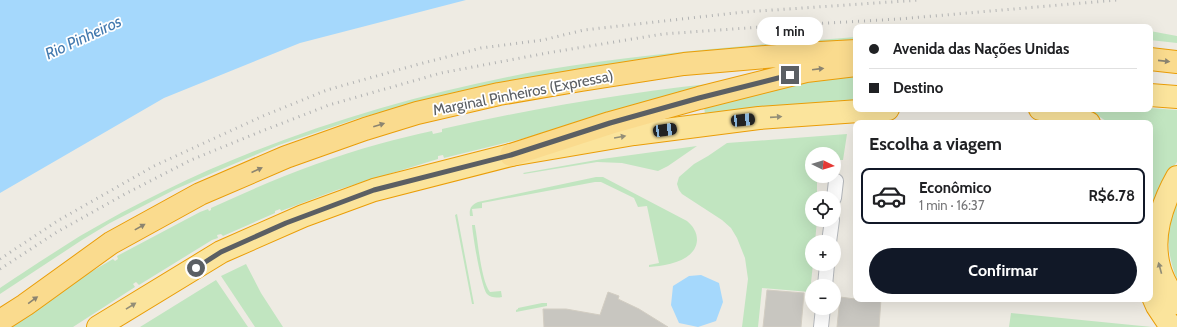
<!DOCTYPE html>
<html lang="pt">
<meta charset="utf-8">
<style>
body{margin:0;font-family:Cabin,sans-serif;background:#f6f6f6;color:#202124;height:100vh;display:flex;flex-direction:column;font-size:15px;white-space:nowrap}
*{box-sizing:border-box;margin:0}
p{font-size:13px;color:#757577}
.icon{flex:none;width:22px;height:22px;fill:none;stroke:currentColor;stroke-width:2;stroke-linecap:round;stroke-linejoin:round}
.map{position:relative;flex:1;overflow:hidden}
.side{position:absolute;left:853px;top:120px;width:300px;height:182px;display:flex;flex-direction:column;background:#fff;border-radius:8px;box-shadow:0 4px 16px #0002}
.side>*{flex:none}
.guide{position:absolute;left:853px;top:24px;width:300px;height:88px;border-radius:8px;box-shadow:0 4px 16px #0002;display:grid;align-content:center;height:88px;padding:0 16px;background:#fff}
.needle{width:26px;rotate:95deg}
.fabs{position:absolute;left:805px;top:147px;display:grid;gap:8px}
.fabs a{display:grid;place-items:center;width:36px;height:36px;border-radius:50%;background:#fff;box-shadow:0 4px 16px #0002;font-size:20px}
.end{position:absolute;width:18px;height:18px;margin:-9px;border:5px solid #5b5f63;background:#fff;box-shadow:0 0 0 2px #fff}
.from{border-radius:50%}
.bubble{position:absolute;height:28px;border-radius:14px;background:#fff;box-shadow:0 4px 16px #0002;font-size:13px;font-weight:700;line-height:28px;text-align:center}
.car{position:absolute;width:12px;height:24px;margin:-12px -6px;border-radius:5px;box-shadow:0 0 3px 1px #0007;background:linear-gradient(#222 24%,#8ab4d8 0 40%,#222 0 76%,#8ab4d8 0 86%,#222 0)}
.guide b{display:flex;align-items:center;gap:14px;height:38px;font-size:15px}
.guide b+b{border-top:1px solid #e0e0e0}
.guide i{width:10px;height:10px;background:#202124}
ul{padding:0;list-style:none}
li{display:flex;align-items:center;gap:12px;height:56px;margin:0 8px 6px;padding:0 8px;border:2px solid #e0e0e0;border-radius:8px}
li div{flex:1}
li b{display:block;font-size:15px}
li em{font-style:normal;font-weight:700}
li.selected{border-color:#111827}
li>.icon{width:36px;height:36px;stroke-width:1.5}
h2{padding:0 16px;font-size:18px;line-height:48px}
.cta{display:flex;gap:8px;margin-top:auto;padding:8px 16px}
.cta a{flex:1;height:46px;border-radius:24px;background:#111827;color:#fff;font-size:16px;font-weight:700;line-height:46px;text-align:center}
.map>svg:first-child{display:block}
.green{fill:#c1e5c0}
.water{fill:#a5d8fc}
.building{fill:#c8c6c0;stroke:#d2cdc2}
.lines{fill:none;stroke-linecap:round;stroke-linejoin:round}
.minor-casing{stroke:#b6b9bd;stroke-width:16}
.trunk-casing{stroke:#ea9d07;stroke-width:24}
.motorway-casing{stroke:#ea9d07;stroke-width:24}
.minor{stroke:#fff;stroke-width:14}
.trunk{stroke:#fbe49c;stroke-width:22}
.motorway{stroke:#fadb8e;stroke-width:22}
.rail{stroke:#b2b3b3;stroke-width:3;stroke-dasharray:1 5;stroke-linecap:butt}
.oneway{fill:#8b8470}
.oneway2{fill:#938e77}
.route{stroke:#5b5f63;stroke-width:5}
.labels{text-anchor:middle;stroke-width:3.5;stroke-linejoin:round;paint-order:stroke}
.street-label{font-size:15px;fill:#5b5f63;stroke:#fff}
.water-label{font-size:16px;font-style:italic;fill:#4279ae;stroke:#fff}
</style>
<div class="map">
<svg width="1177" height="327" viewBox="0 0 1177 327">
<rect width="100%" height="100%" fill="#eeebe3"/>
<!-- green -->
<path class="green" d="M1150,31L1177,36V43L1150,40Z
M856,37V39L774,47L420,102L359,118L279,145L229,166L176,189L110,223L82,240L0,294V288C27,270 53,253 80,236C135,204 193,175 252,152C346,115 444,88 544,70C647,53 752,45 856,37Z
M856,74V100L757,107L705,114L704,107L760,91Z
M740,81L595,121L444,158L443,155L438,156V159L337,190L281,211L280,209L275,211V213L223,236L221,234L217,235L218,238L212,240L139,285L136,282L133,284L135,287L73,327H0L17,315L113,259L115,261L118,259L117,256L200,212L208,209L209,211L211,210V208C265,183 321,160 379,144C396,139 414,135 432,131L433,134L442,132V129C540,107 639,90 740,81Z
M1150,108L1177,110V162L1170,172L1152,213L1177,322L1150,269V123H1109L1094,113L1093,111L1095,110Z
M847,134L843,160H834V154H812V176H817V198H812V220H817L815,242H812L813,264L810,292L762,288L758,327H742L748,279L745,258L737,238L731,228L722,220L682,194L679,190L677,184L679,177L694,164L708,156L727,143Z
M697,146L668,166L658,171L622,163L597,162L524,174L523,173L602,159Z
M596,177H603L687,221C693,226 697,232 697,240C696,261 666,266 649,267V265L659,263L647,206L638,207L634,198L601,182H595L482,203V208L472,209L473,216H470C469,209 471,205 478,202Z
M1177,195V279C1170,263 1167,244 1169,226C1170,216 1174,205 1177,195Z
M457,214L474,304H472L455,215Z
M472,225H475V226C478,241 481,281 490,292L501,291L502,297C497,298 491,298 487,294C481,286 473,237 472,225Z
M246,264L261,293L283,327H255L221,276Z
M216,280L248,327H140Z
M542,303H547V306L516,312V310L518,309V308Z
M1011,313L1152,327H1009Z"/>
<!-- water -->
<path class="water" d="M0,0H466L300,43L164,98L0,193Z
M701,275L719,283L723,302L716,321L698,327L679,323L671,305L673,286L689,276Z"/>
<!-- building -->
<path class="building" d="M767,290L804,293L801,327H763Z
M608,292L619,296L618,299L639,309L668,327H544L543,309H566L600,315Z
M840,297L855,299H881L879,327H837Z"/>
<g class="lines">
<!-- minor casing -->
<g class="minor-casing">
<path id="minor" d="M834,198L836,181
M829,242L832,220
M825,286L827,264
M821,327L823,308"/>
</g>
<!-- trunk casing -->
<g class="trunk-casing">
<path id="trunk" d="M1150,95L1177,97
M1040,109L1062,113L1089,123
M1177,177C1162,204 1151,235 1159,266C1162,280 1170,291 1177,303
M1150,290L1157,306L1171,327
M98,327L221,252L303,216L374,190L511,155L634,134L759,118L888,109"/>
</g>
<!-- motorway casing -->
<g class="motorway-casing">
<path id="motorway" d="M1150,59L1177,62
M511,155L610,123L699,98L806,71L856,65
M0,321L25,305L111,243L200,194L286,157L365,129L417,113L499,94L581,80L684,64L801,54L856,51"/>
</g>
<!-- minor -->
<use href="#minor" class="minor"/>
<!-- trunk -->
<use href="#trunk" class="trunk"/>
<!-- motorway -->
<use href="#motorway" class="motorway"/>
<!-- rail -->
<path class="rail" d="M0,259L59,220L154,166L263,116L327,90L412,66L481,48L543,40L584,30L744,12L920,0
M0,269L57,232L125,194L191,160L257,133L329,105L441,73L547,53L663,34L775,26L899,19L1117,0"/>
</g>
<!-- one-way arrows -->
<defs><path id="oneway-solid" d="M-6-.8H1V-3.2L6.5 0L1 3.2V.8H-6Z"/></defs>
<g class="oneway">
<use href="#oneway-solid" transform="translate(1164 61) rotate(6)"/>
<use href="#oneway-solid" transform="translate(818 69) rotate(-7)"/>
<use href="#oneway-solid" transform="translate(379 125) rotate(-17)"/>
<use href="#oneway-solid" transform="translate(257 170) rotate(-24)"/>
<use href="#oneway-solid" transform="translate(140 227) rotate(-29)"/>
<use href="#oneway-solid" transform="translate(33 300) rotate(-36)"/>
</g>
<g class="oneway2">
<use href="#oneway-solid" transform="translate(776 117) rotate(-4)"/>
<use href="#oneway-solid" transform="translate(620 137) rotate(-10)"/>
<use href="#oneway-solid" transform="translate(1160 268) rotate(-105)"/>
<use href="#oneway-solid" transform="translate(131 306) rotate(-32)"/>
</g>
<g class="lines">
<!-- route -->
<path class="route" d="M196,268L221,252L286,223L374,190L511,155L610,123L699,98L790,75"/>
</g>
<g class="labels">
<!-- street labels -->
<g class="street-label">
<text transform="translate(523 93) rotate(-11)" y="5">Marginal Pinheiros (Expressa)</text>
</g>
<!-- water labels -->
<g class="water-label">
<text transform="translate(83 37) rotate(-25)" y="6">Rio Pinheiros</text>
</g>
</g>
</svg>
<div class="fabs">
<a><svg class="needle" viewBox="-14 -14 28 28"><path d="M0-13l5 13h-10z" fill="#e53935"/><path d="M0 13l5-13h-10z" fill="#757577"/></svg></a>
<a><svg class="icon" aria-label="locate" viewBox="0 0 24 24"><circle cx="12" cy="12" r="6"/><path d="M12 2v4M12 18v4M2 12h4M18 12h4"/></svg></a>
<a>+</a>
<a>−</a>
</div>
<i class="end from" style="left:196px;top:268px"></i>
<i class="end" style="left:790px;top:75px"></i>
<div class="bubble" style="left:757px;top:17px;width:66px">1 min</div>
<i class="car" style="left:743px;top:120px;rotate:84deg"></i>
<i class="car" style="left:665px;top:130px;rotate:82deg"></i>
<div class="guide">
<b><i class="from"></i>Avenida das Nações Unidas</b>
<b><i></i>Destino</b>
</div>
<section class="side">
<h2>Escolha a viagem</h2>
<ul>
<li class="selected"><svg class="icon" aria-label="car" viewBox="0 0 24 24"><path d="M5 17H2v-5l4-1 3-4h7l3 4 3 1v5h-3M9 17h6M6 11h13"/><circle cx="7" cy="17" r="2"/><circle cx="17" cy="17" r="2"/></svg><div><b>Econômico</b><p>1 min · 16:37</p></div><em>R$6.78</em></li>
</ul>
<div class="cta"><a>Confirmar</a></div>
</section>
</div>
